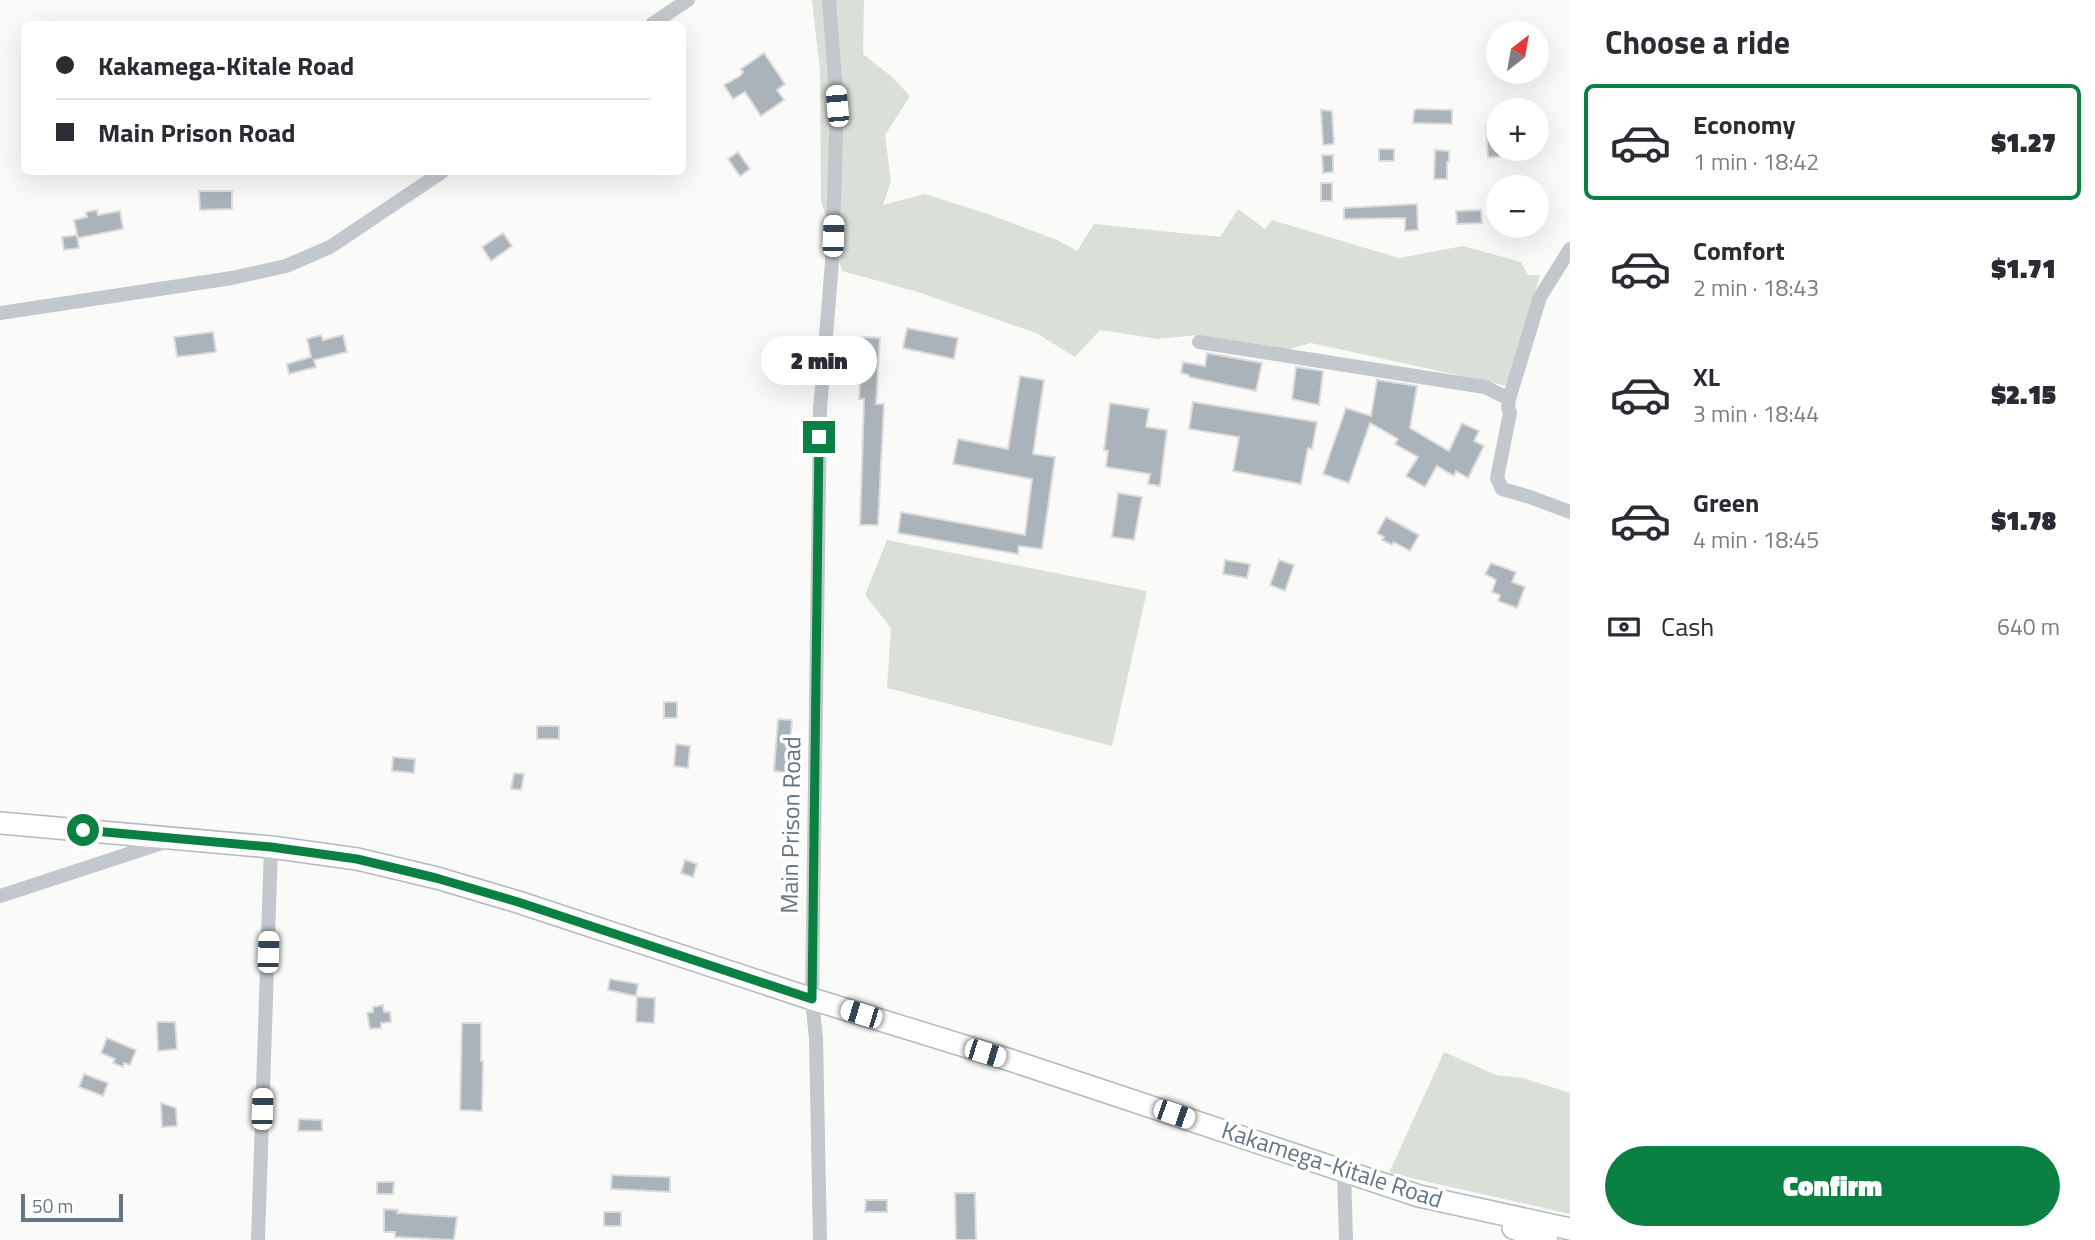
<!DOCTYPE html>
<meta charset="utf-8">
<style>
body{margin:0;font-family:"Titillium Web",sans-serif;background:#f7f7f7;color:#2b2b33;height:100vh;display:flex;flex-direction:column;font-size:26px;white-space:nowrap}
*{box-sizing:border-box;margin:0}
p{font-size:23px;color:#7c7c81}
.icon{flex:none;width:38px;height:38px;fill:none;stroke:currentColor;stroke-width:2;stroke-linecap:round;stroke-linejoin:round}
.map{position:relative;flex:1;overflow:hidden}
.sheet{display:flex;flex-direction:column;background:#fff;width:525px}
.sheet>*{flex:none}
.hud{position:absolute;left:21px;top:21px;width:665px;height:154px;border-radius:10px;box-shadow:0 7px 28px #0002;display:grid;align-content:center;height:154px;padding:0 35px;background:#fff}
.needle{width:46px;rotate:31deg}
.controls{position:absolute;left:1486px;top:21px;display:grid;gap:14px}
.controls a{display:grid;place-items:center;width:63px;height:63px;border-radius:50%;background:#fff;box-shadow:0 7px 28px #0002;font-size:35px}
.scale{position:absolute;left:21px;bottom:18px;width:102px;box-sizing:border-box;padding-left:7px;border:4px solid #657683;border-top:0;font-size:19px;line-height:24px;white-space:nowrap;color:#657683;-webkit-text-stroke:5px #fff;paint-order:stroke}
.end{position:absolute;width:32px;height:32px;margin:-16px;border:9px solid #0b8043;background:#fff;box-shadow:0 0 0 4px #fff}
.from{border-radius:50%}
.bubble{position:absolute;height:49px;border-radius:24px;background:#fff;box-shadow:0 7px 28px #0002;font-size:23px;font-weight:800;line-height:49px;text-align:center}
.car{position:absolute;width:21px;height:42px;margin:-21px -10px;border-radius:9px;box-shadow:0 0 5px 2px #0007;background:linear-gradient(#fff 24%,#345 0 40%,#fff 0 76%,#345 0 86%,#fff 0)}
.hud b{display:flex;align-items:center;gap:24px;height:66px;font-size:26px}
.hud b+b{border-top:2px solid #e1e1e2}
.hud i{width:18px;height:18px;background:#2b2b33}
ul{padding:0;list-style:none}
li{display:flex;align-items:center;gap:21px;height:116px;margin:0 14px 10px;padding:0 21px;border:4px solid transparent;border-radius:10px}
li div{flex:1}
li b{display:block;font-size:26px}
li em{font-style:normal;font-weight:800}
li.active{border-color:#0b8043}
li>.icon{width:63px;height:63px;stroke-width:1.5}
h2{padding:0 35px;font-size:32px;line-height:84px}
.pay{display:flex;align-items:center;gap:18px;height:77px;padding:0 35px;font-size:26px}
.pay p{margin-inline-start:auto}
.primary-button{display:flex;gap:14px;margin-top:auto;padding:14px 35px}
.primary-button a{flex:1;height:80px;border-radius:42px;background:#0b8043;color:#fff;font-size:28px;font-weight:800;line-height:80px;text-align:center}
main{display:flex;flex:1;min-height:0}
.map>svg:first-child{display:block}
.green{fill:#dadfd7}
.building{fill:#aab3b9;stroke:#dcdcda;stroke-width:2}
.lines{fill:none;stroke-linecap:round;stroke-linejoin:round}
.highway-casing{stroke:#b4b9bd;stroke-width:24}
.minor{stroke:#c3c8cc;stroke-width:14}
.highway{stroke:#fff;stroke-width:21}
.route{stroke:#0b8043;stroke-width:9}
.labels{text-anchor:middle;stroke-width:7;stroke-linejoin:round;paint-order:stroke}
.street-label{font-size:24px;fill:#657683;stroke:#fff}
</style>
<main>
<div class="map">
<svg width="1570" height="1240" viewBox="0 0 1570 1240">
<rect width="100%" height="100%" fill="#fafaf8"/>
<!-- green -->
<path class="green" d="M812,0H864L863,54L892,77L910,96L885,135L891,181L883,205L925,194L988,214L1057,240L1077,251L1094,224L1220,237L1238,209L1265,229L1272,220L1399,258L1463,246L1521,262L1528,275H1540L1507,386L1311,343L1282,351L1198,335L1158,339L1100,330L1075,357L1036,333L918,292L842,271L821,201L820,71Z
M887,540L1147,591L1112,746L887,688L891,628L865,595Z
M1444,1052L1496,1075L1523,1078L1570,1093V1214L1389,1173Z"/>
<!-- building -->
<path class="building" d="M764,53L785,84L777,90L784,100L761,116L745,92L733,99L724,85L740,76L743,72L741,69Z
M1417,109L1452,110V124L1413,123L1414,111Z
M1321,110L1332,111L1334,144L1323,145Z
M1486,126H1497L1499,157H1488Z
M1379,149H1394V161H1379Z
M1435,150L1449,151V162H1447V179H1434Z
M738,152L750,169L740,176L728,159Z
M1322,155H1333V172L1323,173Z
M1321,183H1332V201H1321Z
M199,191H232V209L200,210Z
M1417,204L1418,230L1405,231V218L1344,219V208Z
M97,210L98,215L120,211L123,229L78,238L74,220L87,217L86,212Z
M1481,210L1482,223L1457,224L1456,211Z
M503,233L512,246L491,261L482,247Z
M77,235L79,248L64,250L62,237Z
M907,328L958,338L954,359L903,348Z
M213,332L216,352L177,357L174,337Z
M321,335L323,340L343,335L347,352L314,360L316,367L289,374L287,364L311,357L307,339Z
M863,337L880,338L876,404H884L878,525H860L864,399H859Z
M1207,353L1262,363L1256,391L1189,377V375L1181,373L1183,362L1205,366Z
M1296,367L1323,371L1319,405L1292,399Z
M1020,376L1044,380L1033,454L1055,457L1042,549L1019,546L1018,554L898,533L901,512L1025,535L1032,479L953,464L958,439L1008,449Z
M1377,380L1417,386L1410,428L1449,451L1462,423L1479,431L1474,441L1484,446L1468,478L1456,471L1454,476L1437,466L1425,487L1406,476L1418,457L1395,444L1398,439L1370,423L1349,483L1323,474L1346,408L1371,416Z
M1193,402L1317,422L1312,449L1308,448L1301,484L1233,471L1239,437L1189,429Z
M1110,403L1149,409L1146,427L1167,430L1160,486L1148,484L1150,474L1106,467L1108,451L1104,450Z
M1118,493L1142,497L1134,540L1112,537Z
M1386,517L1419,535L1410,551L1394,542L1392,545L1382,540L1384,537L1377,533Z
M1225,560L1250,564L1247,578L1223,574Z
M1279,560L1294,565L1285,591L1270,585Z
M1491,563L1516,572L1512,582L1525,587L1517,608L1498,601L1500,595L1492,592L1496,580L1485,574Z
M664,702H677V718H664Z
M778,719L792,720L788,773L774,771Z
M537,726H559V739H537Z
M676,744L690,746L688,768L674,766Z
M393,757L415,759L414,773L392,771Z
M514,773L524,774L521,790L511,789Z
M685,860L697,864L693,877L681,873Z
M610,979L638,984L636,996L608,990Z
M637,997L655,998L654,1023L636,1022Z
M383,1005L384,1012H390L391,1022L381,1023V1028L370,1029L367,1013L373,1012V1007Z
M157,1022H175L177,1049L158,1051Z
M462,1023H481V1061H483L482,1111L460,1110Z
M107,1038L136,1050L130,1065L124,1063L123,1067L113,1063L115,1059L101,1053Z
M84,1074L108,1083L103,1096L79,1087Z
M161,1103L176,1108L177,1126L162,1127Z
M299,1119L322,1120V1131H298Z
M612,1175L670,1177V1192L611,1189Z
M377,1182H394L393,1194H377Z
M955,1193H975L976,1240H956Z
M866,1200H887V1212H865Z
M384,1209L398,1210L397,1213L457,1217L454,1240L395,1237V1232H384Z
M604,1212H621V1226H604Z"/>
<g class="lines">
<!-- highway casing -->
<g class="highway-casing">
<path id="highway" d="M0,823L271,847L357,859L437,878L518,902L812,999L1010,1060L1419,1196L1570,1229
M1513,1228L1547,1240"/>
</g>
<!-- minor -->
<path class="minor" d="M652,24L688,0
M1570,249L1540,297L1509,399L1508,407L1510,413L1497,478L1502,489L1530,497L1570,512
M0,313L232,278L286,266L330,247L442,172
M1199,342L1485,387L1509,399
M0,896L168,841
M1344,1172L1346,1240
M258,1240L271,847
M820,1240L816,1038L812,999L820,410L832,262L837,106L829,0"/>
<!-- highway -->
<use href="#highway" class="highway"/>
</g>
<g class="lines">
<!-- route -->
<path class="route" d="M83,830L271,847L357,859L436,878L518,902L812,999L819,437"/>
</g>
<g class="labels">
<!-- street labels -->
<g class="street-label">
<text transform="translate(791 825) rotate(-89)" y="8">Main Prison Road</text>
<text transform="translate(1332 1165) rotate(18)" y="8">Kakamega-Kitale Road</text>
</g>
</g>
</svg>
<div class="controls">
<a><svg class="needle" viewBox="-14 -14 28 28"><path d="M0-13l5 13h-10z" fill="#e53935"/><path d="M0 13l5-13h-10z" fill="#7c7c81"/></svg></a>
<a>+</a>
<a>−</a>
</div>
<div class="scale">50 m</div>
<i class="end from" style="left:83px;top:830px"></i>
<i class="end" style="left:819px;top:437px"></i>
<div class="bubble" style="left:761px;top:336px;width:116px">2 min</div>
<i class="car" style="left:837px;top:106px;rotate:355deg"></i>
<i class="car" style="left:833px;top:236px;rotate:2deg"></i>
<i class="car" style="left:268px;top:952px;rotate:2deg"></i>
<i class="car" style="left:861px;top:1014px;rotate:287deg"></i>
<i class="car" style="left:985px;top:1053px;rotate:107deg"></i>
<i class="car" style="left:262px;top:1109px;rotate:2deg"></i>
<i class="car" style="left:1174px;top:1114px;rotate:109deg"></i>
<div class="hud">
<b><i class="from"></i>Kakamega-Kitale Road</b>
<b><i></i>Main Prison Road</b>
</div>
</div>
<section class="sheet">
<h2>Choose a ride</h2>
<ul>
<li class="active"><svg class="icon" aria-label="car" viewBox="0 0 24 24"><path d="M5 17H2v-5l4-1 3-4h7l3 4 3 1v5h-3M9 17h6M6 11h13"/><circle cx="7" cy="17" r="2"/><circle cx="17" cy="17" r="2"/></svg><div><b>Economy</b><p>1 min · 18:42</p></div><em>$1.27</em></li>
<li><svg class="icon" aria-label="car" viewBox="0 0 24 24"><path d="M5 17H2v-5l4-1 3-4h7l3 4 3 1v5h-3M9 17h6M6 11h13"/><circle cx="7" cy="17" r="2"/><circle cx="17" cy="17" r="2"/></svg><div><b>Comfort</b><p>2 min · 18:43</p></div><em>$1.71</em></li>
<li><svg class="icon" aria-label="car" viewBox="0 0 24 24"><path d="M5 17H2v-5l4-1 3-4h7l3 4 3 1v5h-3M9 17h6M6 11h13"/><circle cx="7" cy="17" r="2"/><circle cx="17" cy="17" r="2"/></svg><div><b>XL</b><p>3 min · 18:44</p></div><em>$2.15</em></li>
<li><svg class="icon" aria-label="car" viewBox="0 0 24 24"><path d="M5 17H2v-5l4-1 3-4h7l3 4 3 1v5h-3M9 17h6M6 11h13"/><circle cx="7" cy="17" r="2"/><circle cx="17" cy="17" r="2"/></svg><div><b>Green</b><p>4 min · 18:45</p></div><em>$1.78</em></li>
</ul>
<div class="pay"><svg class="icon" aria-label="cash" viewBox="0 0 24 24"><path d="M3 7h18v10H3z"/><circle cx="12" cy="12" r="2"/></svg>Cash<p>640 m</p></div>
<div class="primary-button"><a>Confirm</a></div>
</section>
</main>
